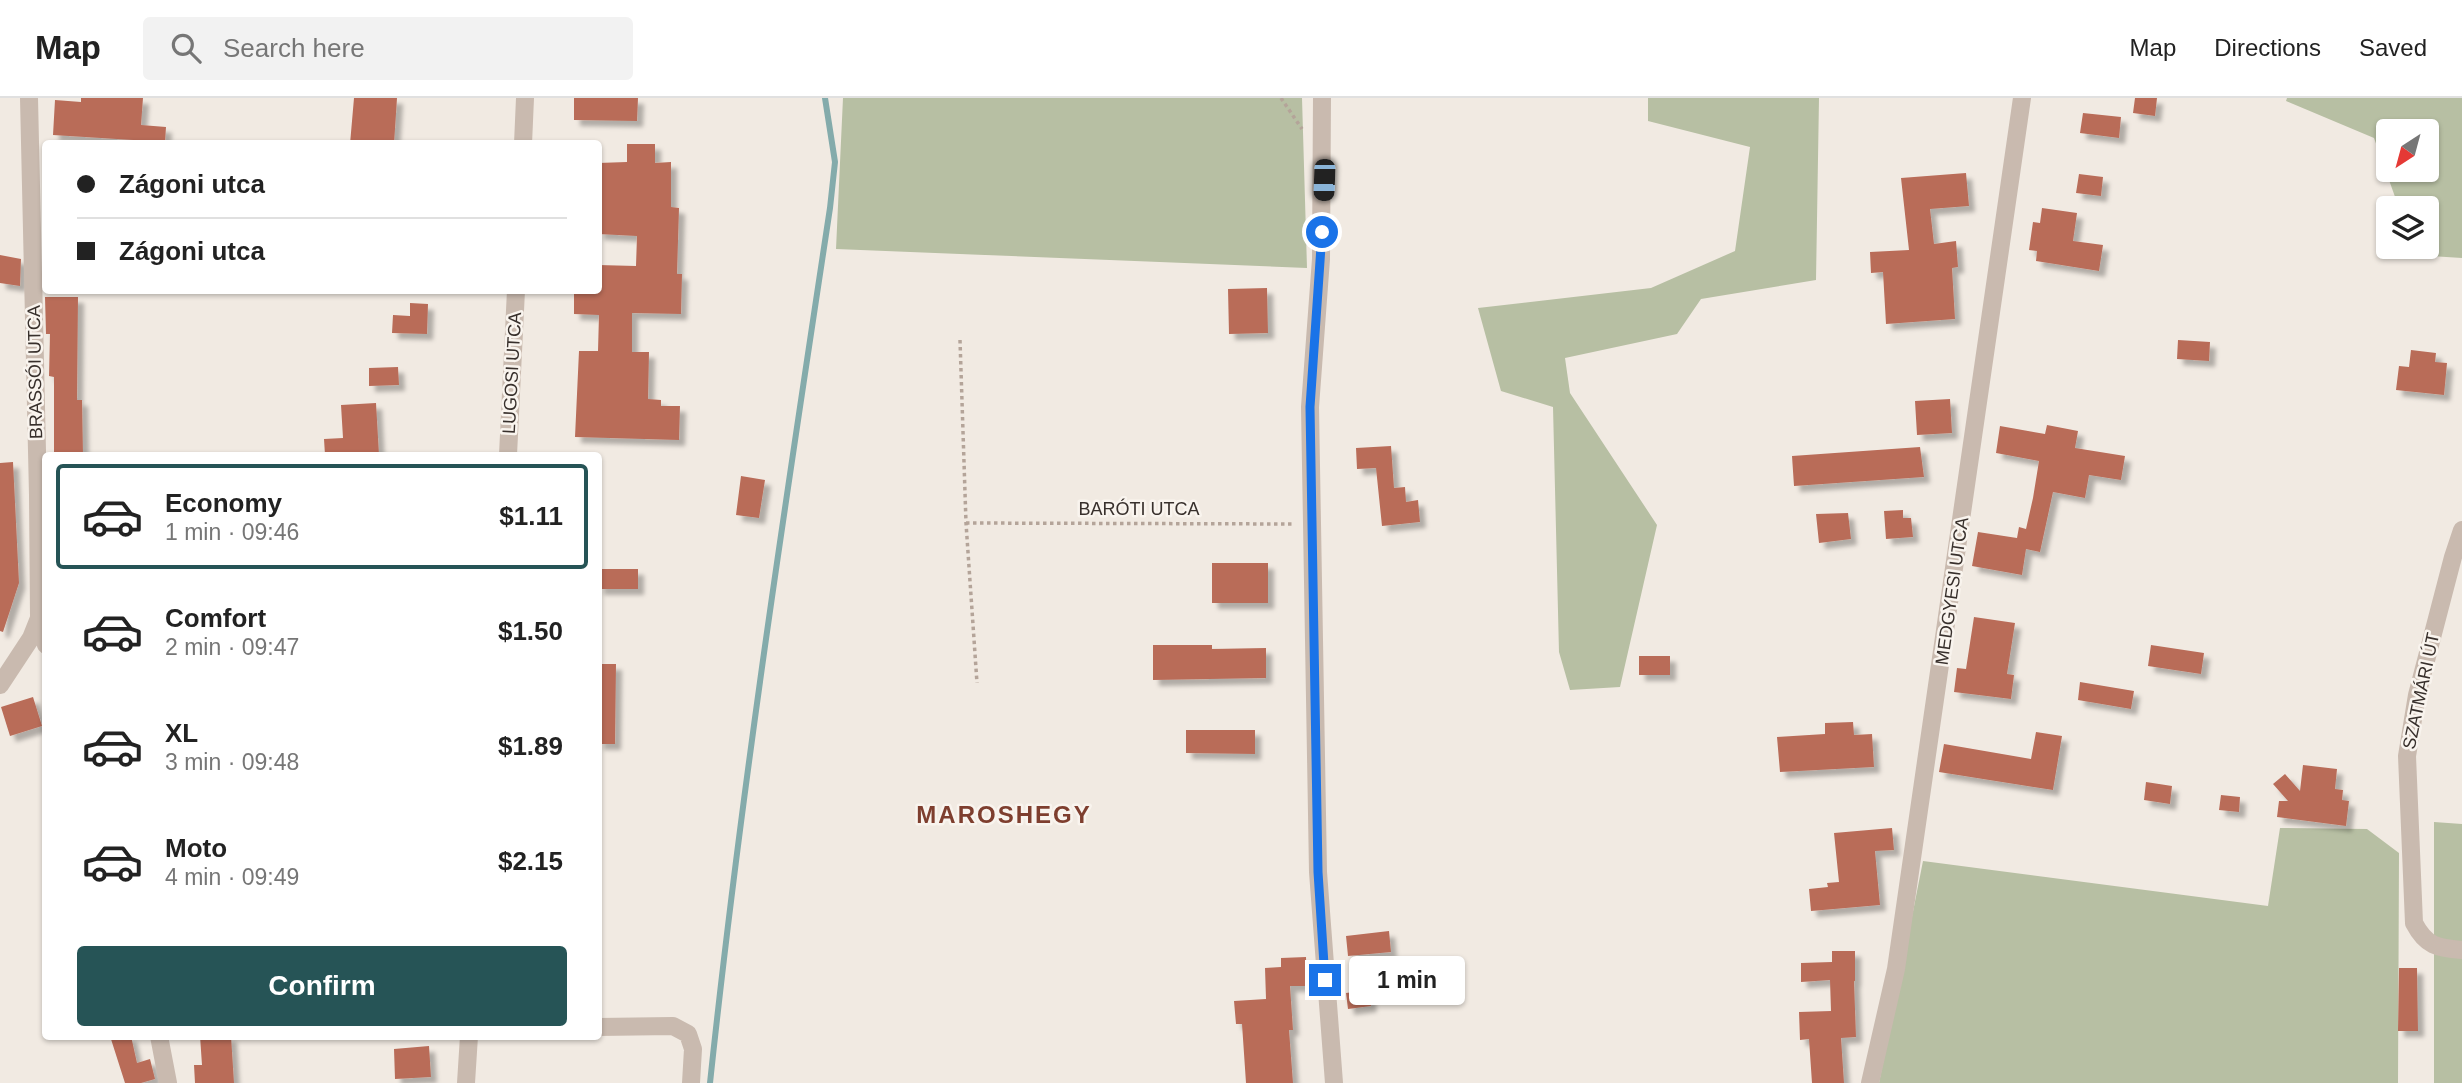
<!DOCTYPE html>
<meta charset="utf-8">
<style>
body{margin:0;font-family:Arial,sans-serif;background:#f2f2f2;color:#222;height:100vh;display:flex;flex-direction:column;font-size:26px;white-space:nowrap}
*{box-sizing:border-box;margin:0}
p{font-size:23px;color:#767676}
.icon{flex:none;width:38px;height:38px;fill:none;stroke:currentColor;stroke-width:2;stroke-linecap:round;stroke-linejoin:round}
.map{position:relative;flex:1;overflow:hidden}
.details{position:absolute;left:42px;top:354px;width:560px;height:588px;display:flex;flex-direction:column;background:#fff;border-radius:7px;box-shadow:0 2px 5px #0004}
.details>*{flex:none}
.hud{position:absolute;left:42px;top:42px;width:560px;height:154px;border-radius:7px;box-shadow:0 2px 5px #0004;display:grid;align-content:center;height:154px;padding:0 35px;background:#fff}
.needle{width:46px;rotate:216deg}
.tools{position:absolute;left:2376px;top:21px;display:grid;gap:14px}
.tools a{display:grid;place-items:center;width:63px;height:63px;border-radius:7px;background:#fff;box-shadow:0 2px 5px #0004;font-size:35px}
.end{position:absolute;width:32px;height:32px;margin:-16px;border:9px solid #1a73e8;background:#fff;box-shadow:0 0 0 4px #fff}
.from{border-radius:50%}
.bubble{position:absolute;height:49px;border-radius:7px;background:#fff;box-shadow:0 2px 5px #0004;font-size:23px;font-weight:600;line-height:49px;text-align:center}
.car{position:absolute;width:21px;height:42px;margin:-21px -10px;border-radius:9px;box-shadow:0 0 5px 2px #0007;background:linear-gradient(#222 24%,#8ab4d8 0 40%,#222 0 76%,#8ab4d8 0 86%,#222 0)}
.hud b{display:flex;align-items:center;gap:24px;height:66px;font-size:26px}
.hud b+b{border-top:2px solid #e0e0e0}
.hud i{width:18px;height:18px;background:#222}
ul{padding:12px 0 0;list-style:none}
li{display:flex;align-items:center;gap:21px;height:105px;margin:0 14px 10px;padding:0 21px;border:4px solid transparent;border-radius:7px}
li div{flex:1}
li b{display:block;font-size:26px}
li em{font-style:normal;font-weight:600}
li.active{border-color:#265456}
li>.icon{width:63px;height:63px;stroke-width:1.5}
.action{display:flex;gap:14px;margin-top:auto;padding:14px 35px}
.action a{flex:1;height:80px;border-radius:7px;background:#265456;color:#fff;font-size:28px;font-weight:600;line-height:80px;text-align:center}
header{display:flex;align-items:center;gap:42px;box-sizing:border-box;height:98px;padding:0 35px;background:#fff;border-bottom:2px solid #e0e0e0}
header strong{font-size:33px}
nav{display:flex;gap:38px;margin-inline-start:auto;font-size:24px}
.search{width:490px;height:63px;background:#f2f2f2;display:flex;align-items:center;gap:18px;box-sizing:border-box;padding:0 24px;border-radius:7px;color:#767676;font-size:26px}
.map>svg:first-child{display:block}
.green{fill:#b7bfa3;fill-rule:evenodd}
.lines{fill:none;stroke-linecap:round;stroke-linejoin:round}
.stream{stroke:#84abab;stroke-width:6}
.building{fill:#b96c59;filter:url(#shadow)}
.path{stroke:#b4a499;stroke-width:3.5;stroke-dasharray:3.5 3.5;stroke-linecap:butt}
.minor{stroke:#c9baaf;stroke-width:18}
.route{stroke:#1a73e8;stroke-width:9}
.labels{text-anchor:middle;stroke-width:5;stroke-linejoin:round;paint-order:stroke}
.street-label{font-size:18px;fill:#38302c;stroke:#f9f4ee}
.district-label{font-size:24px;font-weight:bold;letter-spacing:2px;fill:#7e3e2e;stroke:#f9f4ee}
</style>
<header>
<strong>Map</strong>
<div class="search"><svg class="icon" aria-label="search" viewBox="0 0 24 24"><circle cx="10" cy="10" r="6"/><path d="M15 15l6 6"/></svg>Search here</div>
<nav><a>Map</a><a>Directions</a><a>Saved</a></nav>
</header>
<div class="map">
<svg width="2462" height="985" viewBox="0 0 2462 985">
<defs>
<filter id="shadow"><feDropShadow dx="6" dy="6" stdDeviation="2" flood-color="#0004"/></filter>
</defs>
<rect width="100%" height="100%" fill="#f1eae2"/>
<!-- green -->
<path class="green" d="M843,0H1302L1307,170L836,151Z
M1648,0H1819L1816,182L1701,201L1677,236L1565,260L1570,295L1657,427L1620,589L1570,592L1559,554L1553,309L1501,293L1478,210L1651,190L1735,153L1750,49L1648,23Z
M2287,0H2462V160L2415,157L2412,149H2427V110H2399L2374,40L2286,3ZM2427,33V72H2389V33Z
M2434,724L2462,726V985H2434Z
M2280,730L2367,731L2399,755L2398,985H1879L1923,763L2268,808Z"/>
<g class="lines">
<!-- stream -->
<path class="stream" d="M710,985C741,693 786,401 830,110L835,64L825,0"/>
</g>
<!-- building -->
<path class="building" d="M81,0H143L141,27L166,29L165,44L53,37L55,2L81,4Z
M354,0H397L394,46H350Z
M574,0H638L637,23L574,22Z
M2135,0H2157L2155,18L2133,15Z
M2083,15L2121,19L2119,40L2080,35Z
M627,46H655V65L671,64V109L679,110L677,176H682L681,216L632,215V254H649L648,301L661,302V308H680L679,342L575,339L579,253H598L599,217L574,216V192H598V167L636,168L637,138L598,136V65L627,64Z
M1966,75L1969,108L1930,111L1934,146L1956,143L1958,169L1952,170L1955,221L1886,226L1883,174L1871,175L1870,154L1909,152L1901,80Z
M2079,76L2103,79L2101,98L2076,95Z
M2042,110L2077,115L2073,143L2103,147L2099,173L2036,163L2037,153L2029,152L2033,124L2040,125Z
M0,157L21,161L20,188L0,185Z
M1267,190L1268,235L1229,236L1228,191Z
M45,199H78L77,302H82L83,357H54V279L49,278L50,236H46Z
M410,205L428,206L427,236L392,235L393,217L410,218Z
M2178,242L2210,244L2209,263L2177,261Z
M2411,252L2436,255L2435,264L2447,265L2444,297L2396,292L2399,268L2409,269Z
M398,269L399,287L369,288V270Z
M1950,301L1952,335L1917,337L1915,303Z
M376,305L379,357H325L324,341L343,340L341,307Z
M2047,327L2078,333L2075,350L2125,358L2121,382L2089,377L2085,400L2053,394L2040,454L2026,451L2022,477L1972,468L1978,434L2017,440L2019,429L2026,431L2033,400L2039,363L1996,355L2000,328L2045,336Z
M1391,348L1394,390L1405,389L1406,404L1418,402L1420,424L1382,428L1376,370L1357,371L1356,350Z
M1920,349L1924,379L1794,388L1792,358Z
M13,364L19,485L3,534L0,533V365Z
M741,378L765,382L759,420L736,417Z
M1903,412V420H1911L1913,439L1886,441L1884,413Z
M1848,415L1851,441L1819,445L1816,416Z
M1212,465H1268V505H1212Z
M598,471H638V491H598Z
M1974,519L2015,525L2007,576L2014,577L2011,601L1954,594L1957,570L1966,571Z
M1153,547H1212V551L1266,550V580L1153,582Z
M2151,547L2204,555L2201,576L2148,568Z
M1639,558H1670V577H1639Z
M598,566H616L615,646H598Z
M2080,584L2134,593L2131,611L2078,602Z
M33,599L42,628L10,638L1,609Z
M1853,624L1854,637L1872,636L1874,669L1780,674L1777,639L1825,636V625Z
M1186,632H1255V656L1186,655Z
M2036,634L2062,638L2053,692L1939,674L1944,646L2031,661Z
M2303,667L2337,671L2335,691L2343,692L2342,702L2349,703L2346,728L2277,719L2279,703H2288L2273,686L2285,676L2300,693Z
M2146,684L2172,688L2170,706L2144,702Z
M2221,697L2240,699L2239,714L2219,712Z
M1892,730L1894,752L1875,753L1880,807L1811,813L1809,791L1828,789L1827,785L1839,784L1834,735Z
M1389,833L1391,854L1348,858L1346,838Z
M1832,853H1855V883H1854L1856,939L1841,940L1844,985H1812L1809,941L1800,942L1799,914L1831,913L1830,882L1801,884V865L1832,864Z
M1306,859L1307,888H1290L1293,932H1289L1293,985H1246L1242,926H1236L1234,903L1266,901L1265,870L1281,869V860Z
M2399,870H2417L2418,933H2398Z
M1369,892L1371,908L1348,911L1346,895Z
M110,938H131L137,965L150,961L155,981L141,985H125Z
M200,938H231L234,985H195L194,967H202Z
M429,948L431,979L395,981L394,951Z"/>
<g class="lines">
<!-- path -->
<path class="path" d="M1281,0L1302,31
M960,242L966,425L977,585
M966,425L1293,426"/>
<!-- minor -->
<path class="minor" d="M29,0L38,397L39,520L46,547
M1322,0L1321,161L1310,309L1318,774L1334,985
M523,46L525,0
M508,357L516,192
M2462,432L2453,459L2417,597L2407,658L2414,825C2426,848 2437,850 2462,852
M0,587L31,540L39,520
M598,929L673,928L688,936L693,951L691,985
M159,938L168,985
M466,985L469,938
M1870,985L1896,871L2022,0"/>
</g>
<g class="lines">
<!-- route -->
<path class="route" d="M1322,134L1310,309L1318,774L1325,882"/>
</g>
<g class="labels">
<!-- street labels -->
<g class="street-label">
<text transform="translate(35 274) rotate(-91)" y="6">BRASSÓI UTCA</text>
<text transform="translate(512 275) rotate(-87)" y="6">LUGOSI UTCA</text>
<text x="1139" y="417">BARÓTI UTCA</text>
<text transform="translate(1952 493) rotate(-82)" y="6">MEDGYESI UTCA</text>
<text transform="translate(2421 593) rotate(-78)" y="6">SZATMÁRI ÚT</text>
</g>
<!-- district labels -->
<g class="district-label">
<text x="1004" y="725">MAROSHEGY</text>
</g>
</g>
</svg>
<div class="tools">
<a><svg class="needle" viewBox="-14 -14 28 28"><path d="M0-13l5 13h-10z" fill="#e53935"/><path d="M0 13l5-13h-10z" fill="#767676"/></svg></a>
<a><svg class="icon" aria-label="layers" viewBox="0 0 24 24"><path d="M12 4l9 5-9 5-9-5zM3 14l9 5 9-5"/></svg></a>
</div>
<i class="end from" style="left:1322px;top:134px"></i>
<i class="end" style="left:1325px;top:882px"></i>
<div class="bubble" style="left:1349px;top:858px;width:116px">1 min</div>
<i class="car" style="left:1324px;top:82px;rotate:182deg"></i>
<div class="hud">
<b><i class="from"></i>Zágoni utca</b>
<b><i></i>Zágoni utca</b>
</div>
<section class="details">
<ul>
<li class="active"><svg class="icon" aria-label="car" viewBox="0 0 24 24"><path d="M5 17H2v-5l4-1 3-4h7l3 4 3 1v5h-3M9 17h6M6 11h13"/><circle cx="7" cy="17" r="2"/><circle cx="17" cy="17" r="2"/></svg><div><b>Economy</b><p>1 min · 09:46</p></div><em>$1.11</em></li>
<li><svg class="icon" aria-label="car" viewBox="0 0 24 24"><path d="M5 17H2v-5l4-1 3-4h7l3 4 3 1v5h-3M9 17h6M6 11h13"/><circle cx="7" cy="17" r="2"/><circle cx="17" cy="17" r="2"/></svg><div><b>Comfort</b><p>2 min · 09:47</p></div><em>$1.50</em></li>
<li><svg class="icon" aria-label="car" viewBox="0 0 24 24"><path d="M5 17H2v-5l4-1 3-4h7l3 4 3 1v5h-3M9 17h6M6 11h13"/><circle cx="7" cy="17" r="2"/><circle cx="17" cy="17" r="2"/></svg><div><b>XL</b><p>3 min · 09:48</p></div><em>$1.89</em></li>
<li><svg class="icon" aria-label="car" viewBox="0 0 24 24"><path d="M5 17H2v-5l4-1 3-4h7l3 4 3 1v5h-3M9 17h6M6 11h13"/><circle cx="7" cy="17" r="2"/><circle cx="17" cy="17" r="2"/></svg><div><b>Moto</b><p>4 min · 09:49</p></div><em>$2.15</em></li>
</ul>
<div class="action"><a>Confirm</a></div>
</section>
</div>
